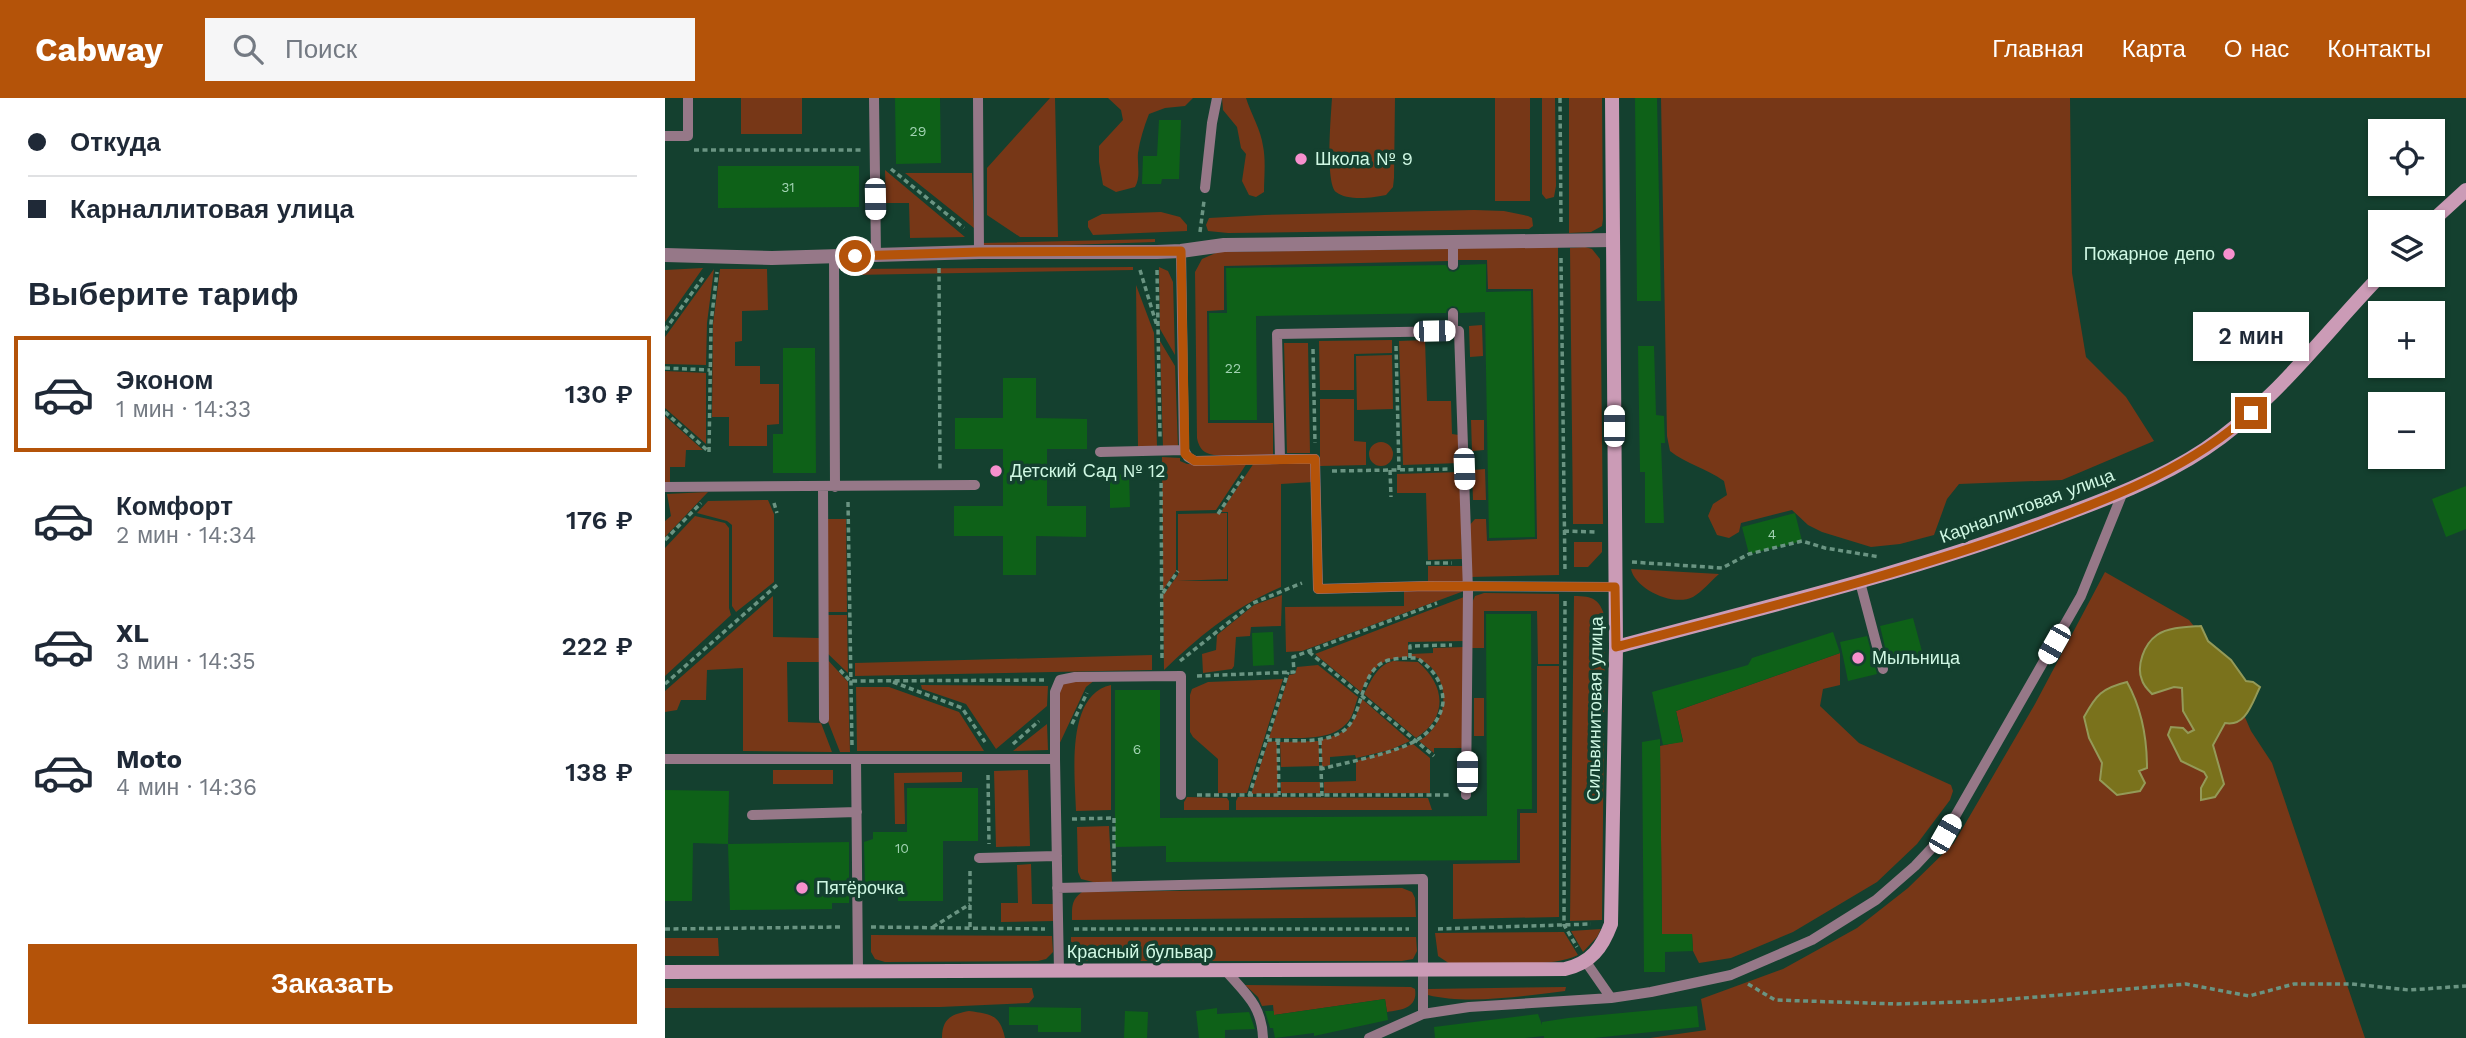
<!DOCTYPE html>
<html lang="ru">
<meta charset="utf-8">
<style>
body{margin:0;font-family:"Work Sans",sans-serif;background:#f6f6f7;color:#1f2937;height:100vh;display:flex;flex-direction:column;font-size:26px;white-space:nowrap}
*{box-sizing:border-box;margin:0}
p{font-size:23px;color:#747a83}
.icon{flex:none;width:38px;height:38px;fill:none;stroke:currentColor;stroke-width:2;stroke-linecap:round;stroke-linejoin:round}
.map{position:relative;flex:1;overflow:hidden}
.details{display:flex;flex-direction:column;background:#fff;width:665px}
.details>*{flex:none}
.banner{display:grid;align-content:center;height:154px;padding:0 28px;background:#fff}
.buttons{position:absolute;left:1703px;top:21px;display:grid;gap:14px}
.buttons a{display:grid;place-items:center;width:77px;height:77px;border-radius:0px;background:#fff;box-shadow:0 2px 5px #0004;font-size:35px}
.end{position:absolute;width:32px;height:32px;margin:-16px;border:9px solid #b45309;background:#fff;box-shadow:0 0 0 4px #fff}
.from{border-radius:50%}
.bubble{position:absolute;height:49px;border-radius:0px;background:#fff;box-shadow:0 2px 5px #0004;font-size:23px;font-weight:600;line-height:49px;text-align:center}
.car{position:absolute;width:21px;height:42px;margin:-21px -10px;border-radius:9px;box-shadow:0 0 5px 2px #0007;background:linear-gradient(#fff 24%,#345 0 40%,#fff 0 76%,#345 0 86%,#fff 0)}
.banner b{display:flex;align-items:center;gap:24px;height:66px;font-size:26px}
.banner b+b{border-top:2px solid #e0e1e3}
.banner i{width:18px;height:18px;background:#1f2937}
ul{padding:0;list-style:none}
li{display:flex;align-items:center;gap:21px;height:116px;margin:0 14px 10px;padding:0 14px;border:4px solid transparent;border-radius:0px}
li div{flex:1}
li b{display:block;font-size:26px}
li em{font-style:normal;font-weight:600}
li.selected{border-color:#b45309}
li>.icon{width:63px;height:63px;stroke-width:1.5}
h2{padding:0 28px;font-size:32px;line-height:84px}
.cta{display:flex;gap:14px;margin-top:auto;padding:14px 28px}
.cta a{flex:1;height:80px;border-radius:0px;background:#b45309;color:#fff;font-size:28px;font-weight:600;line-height:80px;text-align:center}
header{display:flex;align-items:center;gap:42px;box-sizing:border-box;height:98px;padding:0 35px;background:#b45309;color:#fff}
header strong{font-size:33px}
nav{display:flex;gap:38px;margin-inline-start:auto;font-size:24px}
.search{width:490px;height:63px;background:#f6f6f7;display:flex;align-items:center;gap:18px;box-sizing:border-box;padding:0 24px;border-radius:0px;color:#747a83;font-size:26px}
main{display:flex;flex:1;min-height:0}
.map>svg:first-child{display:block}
.green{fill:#773717}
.water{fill:#7a721c;stroke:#949a58;stroke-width:2}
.building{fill:#0e6118}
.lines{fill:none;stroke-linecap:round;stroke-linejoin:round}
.path{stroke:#6a9482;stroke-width:3.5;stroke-dasharray:5 3.5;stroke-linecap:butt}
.lane{stroke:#967888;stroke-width:10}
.street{stroke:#967888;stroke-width:14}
.secondary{stroke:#cb9bb6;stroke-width:14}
.route{stroke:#b45309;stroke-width:9}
.poi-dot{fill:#f790ce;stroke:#14402f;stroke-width:2.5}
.labels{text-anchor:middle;stroke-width:7;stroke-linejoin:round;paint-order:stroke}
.number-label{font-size:14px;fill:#a0d2b1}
.poi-label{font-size:18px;fill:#d0f8e4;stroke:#14402f;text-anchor:start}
.street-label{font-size:18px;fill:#d0f8e4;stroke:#14402f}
</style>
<header>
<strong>Cabway</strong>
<div class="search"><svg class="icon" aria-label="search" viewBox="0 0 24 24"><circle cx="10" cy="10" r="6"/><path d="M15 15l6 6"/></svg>Поиск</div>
<nav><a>Главная</a><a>Карта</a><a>О нас</a><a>Контакты</a></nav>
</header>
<main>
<section class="details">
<div class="banner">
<b><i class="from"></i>Откуда</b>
<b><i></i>Карналлитовая улица</b>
</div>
<h2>Выберите тариф</h2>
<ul>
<li class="selected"><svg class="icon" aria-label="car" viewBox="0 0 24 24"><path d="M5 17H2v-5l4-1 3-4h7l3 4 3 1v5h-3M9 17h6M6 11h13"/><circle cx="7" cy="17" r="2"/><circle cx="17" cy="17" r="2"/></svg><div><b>Эконом</b><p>1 мин · 14:33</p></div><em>130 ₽</em></li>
<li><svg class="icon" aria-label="car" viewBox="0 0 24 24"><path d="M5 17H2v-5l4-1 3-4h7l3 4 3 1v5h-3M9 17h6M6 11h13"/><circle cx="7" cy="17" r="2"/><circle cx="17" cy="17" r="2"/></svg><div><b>Комфорт</b><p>2 мин · 14:34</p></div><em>176 ₽</em></li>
<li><svg class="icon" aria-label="car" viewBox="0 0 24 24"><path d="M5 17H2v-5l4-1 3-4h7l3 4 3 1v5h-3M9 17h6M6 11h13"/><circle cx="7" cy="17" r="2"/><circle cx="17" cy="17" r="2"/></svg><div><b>XL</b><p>3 мин · 14:35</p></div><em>222 ₽</em></li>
<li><svg class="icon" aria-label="car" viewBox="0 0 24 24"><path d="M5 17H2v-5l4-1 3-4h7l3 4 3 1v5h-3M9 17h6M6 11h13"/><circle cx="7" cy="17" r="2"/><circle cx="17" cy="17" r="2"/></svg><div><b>Moto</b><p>4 мин · 14:36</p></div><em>138 ₽</em></li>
</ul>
<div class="cta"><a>Заказать</a></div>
</section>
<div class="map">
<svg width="1801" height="940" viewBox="0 0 1801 940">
<rect width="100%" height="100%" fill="#14402f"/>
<!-- green -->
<path class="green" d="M76,0H137V36H76Z
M385,0H390L393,139H355L322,117V70Z
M443,0H528L520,8L500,10L484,16C479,29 475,41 473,55C472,67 476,79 470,89L451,94L438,87L434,64V48L458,22L456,12Z
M557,0H581C586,16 596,32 598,48C601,63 599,79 599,94L591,99L584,97L577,83L581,56L576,50L572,29L558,12Z
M667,0H730L729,80L728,89L721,97C708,100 682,103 671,94C660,85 666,17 667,0Z
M830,0H865V103H830Z
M877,0H890L891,88L889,99L881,101L877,96Z
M904,0H937L938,121L937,128L926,134L904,135Z
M996,0H1405L1407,175L1421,259L1461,299L1489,343L1397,382L1294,386L1282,401L1269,437L1235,446L1206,449L1157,434L1143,427L1127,412L1076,425L1074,434L1064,440L1052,437L1043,418L1048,406L1062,397L1059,383C1041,370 1021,366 1005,353L1002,338Z
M220,72L300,139L245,140L244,105H221Z
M240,75H307L309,130Z
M809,112L839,113L863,118L867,120L868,128L864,131L563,135L543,133L541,127L544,120L599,117Z
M496,114L515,119L522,127V133L428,137L423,129V123L437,116Z
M490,141V144L317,150V145Z
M893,147L894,477L805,479L803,429L810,421H821L822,443L872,441L868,191H823L822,162H791L793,149Z
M920,149L927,151L935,161L938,426H908L905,150Z
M784,151L785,163L559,168V212L542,213L543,325H608V357C592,357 554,362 540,354C535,351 533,345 532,340L530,174L537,161L553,154Z
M468,169V172L188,177V171Z
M494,169L503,173L508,184L510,257L495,231Z
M38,170L0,224V172Z
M49,171L42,225L41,267L0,266V239Z
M55,171H102L103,212L77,213V243L70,244V268H95V286H114V326L102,327V348H64V319H47L48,226Z
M471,187L489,235L492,349H473Z
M817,227L818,258L805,259L804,228Z
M727,242V255L689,256V292H655L654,243Z
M760,242L762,303H786L787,336L794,337L795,365L738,367L734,243Z
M495,243L510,268L513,349L498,350Z
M619,245H643L645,355H622Z
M727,257L728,311L692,312L691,258Z
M0,273L41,275V346L0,310Z
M655,301H689V343L701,344V367L655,368Z
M0,318L38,352H21L20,369H5V386H0Z
M806,322H819V352L807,353Z
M704 356a12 12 0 1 1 24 0a12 12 0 1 1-24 0Z
M497,359L515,360V363L522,366L582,365L551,412L511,413V473L498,492Z
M647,363L648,384L616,386V489C571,508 534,538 499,572L498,497L513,477V416L562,415V481L512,483H563V414H556L589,365Z
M820,371L821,402H808L807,372Z
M795,374L797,461L763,462L761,395H732V376Z
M43,394L0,439V423L6,418L2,396Z
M103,402L109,416V484L71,514L67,508V427L62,423L32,415L43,403Z
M30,418L60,425L64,430V510L66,517L0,578V450Z
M161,421H181L182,514H162Z
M909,444H937V454L923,469H909Z
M763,468H798L799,485H763Z
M966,471L1054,476C1046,483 1037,494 1028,499C1008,509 970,491 966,471Z
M1440,474L1524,522L1553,558L1586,633L1607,665L1700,940H985L1041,932L1036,901L1118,871L1192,830L1243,790L1289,745L1370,606Z
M739,491L799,493L637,553L621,554L620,509L739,508Z
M819,495L894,496V566H873L872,513H819V550H805L806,507L810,498Z
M617,497L616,528L586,529L585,538L571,539L569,568L567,571L538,575L537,556L551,552L552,537L589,507Z
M108,498V539L154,540L155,564H122L123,624L156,625L167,654L78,653V570L42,572L41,602H16L12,612L0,614V593Z
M909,498C928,498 935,501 940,520L937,822L905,823Z
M799,499L800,543L743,544V559C715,560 708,569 696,594L650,556Z
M162,517H182L183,575L161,554Z
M799,549L798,650H769V655L754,643C780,628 787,591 766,569C760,564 754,559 746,559V556L768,555V550Z
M1175,555V587L1158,591L1155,608L1194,645L1286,687L1288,693L1285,702L1252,746L1212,784L1128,834L1066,860L1034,865L1028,853L1027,836H997L995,648L1018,643L1011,613Z
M487,557V572L190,578V565Z
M161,560L183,584L185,654H175L162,621Z
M728,563L753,564C780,587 784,619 751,640L699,596C706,583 712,567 728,563Z
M653,567L693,599C690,607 688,619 682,625C664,645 628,639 604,640L624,577L630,576L632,569Z
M872,568H894V819L788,821V766L855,765V715H872Z
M618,581L582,695H553V661L528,639L525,634V597L527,591L543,584Z
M413,582H430L421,589L393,649L394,594L397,586Z
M256,587L383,588L382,608L331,651L301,606L257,591Z
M446,587V712L411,713C410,678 400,597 446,587Z
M191,589H224L294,614L319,653H192Z
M809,600H819V638H809Z
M697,601L745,643L725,652L691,660L690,657L665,659V667L657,669L656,642C684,634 688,628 697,601Z
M382,626L383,652L348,653Z
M612,643L613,695L586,696L603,644Z
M654,643V668L616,669L615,644Z
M748,646L765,660V695H659V684L691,683V663Z
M108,672H168V686H108Z
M363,672L365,748L331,749L329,673Z
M297,674V684L239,685L240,726H230L229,675Z
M616,684H655V695H616Z
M522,699L562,700L564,703V712H519V704Z
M573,699L763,700L767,712H571V703Z
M444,728L447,784H428L416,781L413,774L412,729Z
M366,766L367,806H389V823L336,824V805H353L352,767Z
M737,790L747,794L750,800L751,819L407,822C407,809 406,802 417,794Z
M936,831L932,839L918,854L906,833Z
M899,834L913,857C884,871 819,865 785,866L773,858L770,835Z
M206,837L387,838L388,854L381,861L373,863L220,864L210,861L206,854Z
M406,839H751L752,853L748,861L737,863H420L410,859L406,850Z
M0,840H53L54,858H0Z
M580,887L746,889L750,891C753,910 737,912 722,914L720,901L609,917L608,907L597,908L593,899Z
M901,889L900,893C859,898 802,907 763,897L762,891Z
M0,890H367L369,899L364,905L275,909L0,910Z
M304,913C325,916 335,916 340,940H277C277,921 286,916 304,913Z"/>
<!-- water -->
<path class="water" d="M1536,528L1543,543L1566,562L1581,583L1588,584L1595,589C1587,605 1581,629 1560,625L1548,647L1559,686L1550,699L1536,702V690L1542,679L1539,674L1516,663L1503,637L1506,629L1518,630L1523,635L1529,632L1518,613L1517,590L1509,589L1487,596C1483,592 1478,587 1477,582C1471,568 1479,546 1492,537C1504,529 1522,529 1536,528Z
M1462,584C1477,611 1482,640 1482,670L1474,673L1480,685L1475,693L1452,697L1435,682L1437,665L1424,640L1419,619C1431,597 1437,590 1462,584Z"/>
<!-- building -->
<path class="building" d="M230,0H275L276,65L231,66Z
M970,0H992L996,203H972Z
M494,22H516L514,81H497L496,86H477L478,58H492Z
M53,68H194V109L53,110Z
M821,166V194L866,193L870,439L824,440L820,214L795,215L792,209L787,208L782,211L781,215L591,218L592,322H545L544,215H562L561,170L781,167L784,173L789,174L794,171L795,167Z
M973,248H989L991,317L999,318L1000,345H996L999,425H980V374H975Z
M118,250H150L151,375H108V336H118Z
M338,280H371V320L422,321V351H382V408H421V439L371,438V477H338V438H289V408H338V351H290V320H338Z
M464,376L465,409L445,410V377Z
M1801,388V431L1781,439L1767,401Z
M1130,415L1137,443L1084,456L1077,429Z
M821,516H866L867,711H852V762L501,764V748L450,749V592H495V720L822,718Z
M1248,520L1258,557L1224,566L1215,528Z
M608,534L609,567L588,568L587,535Z
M1168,534L1175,555L1011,613L1018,644L998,647L987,594L1083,567L1087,560Z
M1202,538L1212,576L1183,583L1175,544Z
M995,641L997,836H1027L1028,853L1000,854V874H979L977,644Z
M242,690H313V743H278V803H233V789H200L199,744L208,741V734H242Z
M0,692L64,693L63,746L28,745L27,803H0Z
M184,744V805H167V811L65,812L63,746Z
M720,901L723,922L649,938V935L610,940L608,930H605L600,913H609V917Z
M1032,908L1034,929L929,940H879V938L860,940H770L769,929L873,916L877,927V924L903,920Z
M344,909L416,910V934H373V927H344Z
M552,910V916L584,914L590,931L560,932V940H534L531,913Z
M460,913L483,914L482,940H459Z"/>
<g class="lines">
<!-- path -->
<path class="path" d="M895,0L896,127
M29,52H197
M226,71L299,130
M535,134L539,103
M896,160L900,474
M274,170L275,373
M475,172L492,228
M492,172L495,339
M0,232L40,177
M731,248L734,372
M648,251L650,345
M0,270L45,272
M0,314L43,353
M44,354L46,225L52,174
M496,368L497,563
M725,372L726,399
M667,373L785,371
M183,404L187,648
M109,405L112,415
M553,416L578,378
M899,433L932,434
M0,442L36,405
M967,464L1057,470L1084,456L1137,443L1160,450L1215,459
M761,465H787
M498,495L513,473
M900,503L899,827L912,849
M644,554L769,658
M745,560V548L787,547
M515,563L588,505L637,485
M175,572L185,583L379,582
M532,578L629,574L628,559L772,505
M228,584L297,610L320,644
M0,586L112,487
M407,626L422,595
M602,642C624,642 652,646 673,636C701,624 691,571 724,562C733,560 743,560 752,560C768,571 778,584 778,604C777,617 766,633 755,640C733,655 683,664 656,671
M613,642L614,697
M655,642L657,698
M348,646L374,623
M323,677L324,746
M532,697H787
M584,698L623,574
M449,720V774
M407,721L448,720
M305,773V830
M206,829L380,831
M268,829L305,806
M0,831L177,829
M409,831H744
M773,831L926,826
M1083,886L1110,902L1232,906L1325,903L1521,886L1584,898L1629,886H1687L1744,892L1801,888"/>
<!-- lane -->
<path class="lane" d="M209,0L211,158
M313,0L314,154
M0,38H23V0
M540,90L547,25L552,0
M788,144V167
M516,153L519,352L523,359L530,363L615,361L612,236L794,233L803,493L801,697
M169,159L170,389
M788,215V233
M435,354L519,352
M615,361H650L653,491L762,488L950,489
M0,389L310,387
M158,389L159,621
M1195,484L1218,571
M0,661H390L394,873
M191,661L193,874
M390,661V594L395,582L410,579L516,578V697
M87,717L192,714
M314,760L392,758
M392,790L758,781V916
M921,864L946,900
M561,873C581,896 597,908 598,940
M704,940L758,916L804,909L946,900L986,894L1066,877L1147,842L1211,802L1250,768L1280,736L1416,498L1458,394"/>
<!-- street -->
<path class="street" d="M0,157L107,160L314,154H492L516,153L559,147L948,142"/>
<!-- secondary -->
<path class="secondary" d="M1766,124L1801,92
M951,549C1095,510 1241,476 1382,423C1436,403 1492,383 1540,351C1609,305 1659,236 1716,177
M0,874L900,871C926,865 937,850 946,826L951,549L947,0"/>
</g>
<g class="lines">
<!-- route -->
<path class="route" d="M190,158L314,154L516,153L520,356L530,363L650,361L653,491L762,488L950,489L951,549C1095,511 1241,476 1381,424C1454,397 1528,368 1586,315"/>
</g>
<!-- markers -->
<g class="poi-dot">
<circle cx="636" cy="61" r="7"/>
<circle cx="1564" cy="156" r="7"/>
<circle cx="331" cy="373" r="7"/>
<circle cx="1193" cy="560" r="7"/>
<circle cx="137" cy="790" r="7"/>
</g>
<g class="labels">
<!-- number labels -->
<g class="number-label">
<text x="253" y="38">29</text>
<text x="123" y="94">31</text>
<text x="568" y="275">22</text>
<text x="1107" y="441">4</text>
<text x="472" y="656">6</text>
<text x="237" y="755">10</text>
</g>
<!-- poi labels -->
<g class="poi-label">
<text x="650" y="67">Школа № 9</text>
<text x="1550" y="162" text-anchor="end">Пожарное депо</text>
<text x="345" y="379">Детский Сад № 12</text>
<text x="1207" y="566">Мыльница</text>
<text x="151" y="796">Пятёрочка</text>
</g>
<!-- street labels -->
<g class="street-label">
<text transform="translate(1362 408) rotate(-20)" y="6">Карналлитовая улица</text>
<text transform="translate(930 611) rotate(-89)" y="6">Сильвинитовая улица</text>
<text x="475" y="860">Красный бульвар</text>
</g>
</g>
</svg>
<div class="buttons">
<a><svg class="icon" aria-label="locate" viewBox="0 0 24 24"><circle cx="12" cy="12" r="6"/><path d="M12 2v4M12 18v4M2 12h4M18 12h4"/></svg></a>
<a><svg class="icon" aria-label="layers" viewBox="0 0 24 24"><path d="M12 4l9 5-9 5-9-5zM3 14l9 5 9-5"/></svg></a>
<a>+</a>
<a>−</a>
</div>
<i class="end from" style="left:190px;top:158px"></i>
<i class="end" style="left:1586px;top:315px"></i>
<div class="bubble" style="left:1528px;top:214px;width:116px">2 мин</div>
<i class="car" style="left:210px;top:101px;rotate:179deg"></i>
<i class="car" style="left:769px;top:233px;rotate:89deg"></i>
<i class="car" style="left:949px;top:328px;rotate:0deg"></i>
<i class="car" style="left:799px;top:371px;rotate:178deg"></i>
<i class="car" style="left:1389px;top:546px;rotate:210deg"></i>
<i class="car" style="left:802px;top:674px;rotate:0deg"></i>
<i class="car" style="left:1280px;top:736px;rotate:30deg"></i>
</div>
</main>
